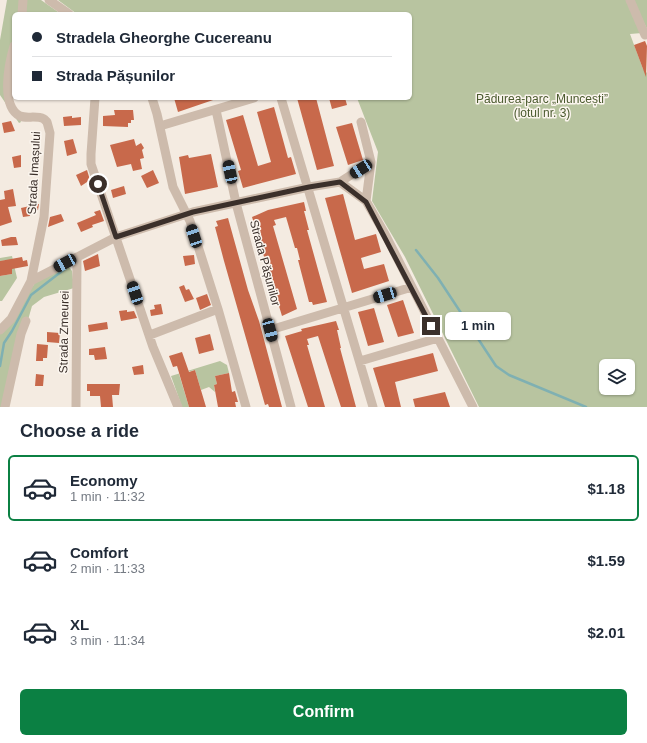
<!DOCTYPE html>
<meta charset="utf-8">
<style>
body{margin:0;font-family:Helvetica,sans-serif;background:#f6f6f7;color:#1f2937;height:100vh;display:flex;flex-direction:column;font-size:15px;white-space:nowrap}
*{box-sizing:border-box;margin:0}
p{font-size:13px;color:#747a83}
.icon{flex:none;width:22px;height:22px;fill:none;stroke:currentColor;stroke-width:2;stroke-linecap:round;stroke-linejoin:round}
.map{position:relative;height:407px;overflow:hidden}
.drawer{display:flex;flex-direction:column;background:#fff;flex:1}
.drawer>*{flex:none}
.hud{position:absolute;left:12px;top:12px;width:400px;height:88px;border-radius:6px;box-shadow:0 1px 3px #0004;display:grid;align-content:center;height:88px;padding:0 20px;background:#fff}
.tools{position:absolute;left:599px;top:359px;display:grid;gap:8px}
.tools a{display:grid;place-items:center;width:36px;height:36px;border-radius:6px;background:#fff;box-shadow:0 1px 3px #0004;font-size:20px}
.end{position:absolute;width:18px;height:18px;margin:-9px;border:5px solid #3b302b;background:#fff;box-shadow:0 0 0 2px #fff}
.from{border-radius:50%}
.bubble{position:absolute;height:28px;border-radius:6px;background:#fff;box-shadow:0 1px 3px #0004;font-size:13px;font-weight:800;line-height:28px;text-align:center}
.car{position:absolute;width:12px;height:24px;margin:-12px -6px;border-radius:5px;box-shadow:0 0 3px 1px #0007;background:linear-gradient(#222 24%,#8ab4d8 0 40%,#222 0 76%,#8ab4d8 0 86%,#222 0)}
.hud b{display:flex;align-items:center;gap:14px;height:38px;font-size:15px}
.hud b+b{border-top:1px solid #e0e1e3}
.hud i{width:10px;height:10px;background:#1f2937}
ul{padding:0;list-style:none}
li{display:flex;align-items:center;gap:12px;height:66px;margin:0 8px 6px;padding:0 12px;border:2px solid transparent;border-radius:6px}
li div{flex:1}
li b{display:block;font-size:15px}
li em{font-style:normal;font-weight:800}
li.active{border-color:#0b8043}
li>.icon{width:36px;height:36px;stroke-width:1.5}
h2{padding:0 20px;font-size:18px;line-height:48px}
.cta{display:flex;gap:8px;margin-top:auto;padding:8px 20px}
.cta a{flex:1;height:46px;border-radius:6px;background:#0b8043;color:#fff;font-size:16px;font-weight:800;line-height:46px;text-align:center}
.map>svg:first-child{display:block}
.green{fill:#b8c4a0;fill-rule:evenodd}
.lines{fill:none;stroke-linecap:round;stroke-linejoin:round}
.stream{stroke:#7fb0b2;stroke-width:2.5}
.building{fill:#c8694b}
.minor{stroke:#cdbbac;stroke-width:9}
.route{stroke:#3b302b;stroke-width:5}
.labels{text-anchor:middle;stroke-width:3;stroke-linejoin:round;paint-order:stroke}
.park-label{font-size:12px;fill:#4a5a2e;stroke:#fbf5ee}
.street-label{font-size:12px;fill:#3b302b;stroke:#fbf5ee}
</style>
<div class="map">
<svg width="647" height="407" viewBox="0 0 647 407">
<rect width="100%" height="100%" fill="#f4ebe1"/>
<!-- green -->
<path class="green" d="M7,0H20V14H14V39L6,66L5,79L21,122L19,123L0,95V40Z
M26,0H41L61,14H25Z
M58,0H626L642,33L630,34L643,69L647,73V407H479L405,257L372,201L378,152L357,98H410V14H77ZM606,366H628V388H606Z
M633,0H647V29Z
M12,256L17,278L2,301H0V276L12,274L10,260L0,261V258Z
M64,266L69,267L72,271L74,288L44,297L32,306L3,407H0V333L35,283Z
M220,361L227,365L229,373L215,376L217,384L214,385L215,392L209,387L201,390L195,370L179,374L189,407H182L171,376Z"/>
<g class="lines">
<!-- stream -->
<path class="stream" d="M416,250L438,278L496,366L509,375L586,407
M0,366L4,343L12,331L31,295L66,268"/>
</g>
<!-- building -->
<path class="building" d="M645,41L647,46L646,77L634,45Z
M174,98H216V99L178,112Z
M297,98H316L334,166L317,170Z
M329,98H345L347,105L332,109Z
M274,107L288,158L291,157L296,174L243,188L238,171L241,170L226,120L243,115L258,166L271,162L257,112Z
M114,110H133L134,120H131V123H128V127L103,126V116L115,115Z
M72,116V118L81,117V125L64,126L63,117Z
M11,121L15,131L4,133L2,123Z
M352,123L363,160L348,165L336,127Z
M73,139L77,153L67,156L64,141Z
M134,139L136,146L141,143L144,148L142,150L144,158L140,159L142,169L133,171L131,164L117,167L110,145Z
M211,154L218,187L185,194L179,157L188,155L189,158Z
M21,155V167L14,168L12,157Z
M87,170L90,180L81,186L76,175Z
M153,170L159,183L147,188L141,176Z
M124,186L126,194L113,198L111,190Z
M13,189L16,206L8,207L12,222L0,226V200L5,199L4,191Z
M343,194L355,240L376,234L381,252L361,258L364,269L384,264L389,281L352,293L325,198Z
M304,202L306,211H304L309,230H307L327,302L313,305L312,302H309L298,260H300L297,248H295L286,217L274,220L276,225L273,226L297,309L282,316L252,217L268,210Z
M39,204L38,210L29,212L30,216L23,217L21,208Z
M100,210L104,221L92,225L93,227L81,232L77,223L96,215L94,212Z
M61,214L64,221L48,227L50,217Z
M228,218L248,290L259,321L282,407H269L268,404L265,405L224,261L215,227L218,226L216,221Z
M11,237H16L18,245L2,246L1,240Z
M98,254L100,266L85,271L83,261Z
M194,255L195,264L185,266L183,256Z
M22,257L23,261L27,260L28,266L12,269V274L0,276V261Z
M184,285L186,290L189,289L194,299L185,302L179,287Z
M207,294L211,305L200,310L196,298Z
M403,300L414,333L398,337L387,305Z
M161,304L163,314L151,316L150,310L155,309L154,305Z
M374,308L384,342L368,346L358,312Z
M127,310V312L134,311L137,318L121,321L119,311Z
M336,321L339,330H337L341,348H340L356,407H341L318,336L307,339L309,345H307L325,407H308L285,336L302,331L301,329Z
M107,322L108,329L89,332L88,325Z
M47,332L60,333L59,343L47,342Z
M210,334L214,350L199,354L195,338Z
M37,344L48,345L47,358H43V361H36Z
M105,347L107,359L95,360L94,355H89V349Z
M182,352L189,372L195,370L206,407H189L177,366L173,367L169,356Z
M433,353L438,371L395,382L401,407H385L373,368Z
M143,365L144,374L134,375L132,367Z
M229,373L232,392L235,391L238,402H235L236,407H218L214,385L217,384L215,376Z
M36,374L44,375L43,386H35Z
M87,384H120L119,395H112L113,407H101L100,396H90V391H87Z
M445,392L450,407H415L413,399Z"/>
<g class="lines">
<!-- minor -->
<path class="minor" d="M49,0L69,14
M630,0L645,35
M22,14L23,0
M14,46C9,63 0,106 20,116C27,119 36,115 44,119L47,122L50,133L44,217L31,281
M95,98L91,154V164L153,347L178,407
M152,98L157,114L173,187L190,221L218,309L246,407
M281,98L373,407
M216,110L236,203L291,407
M361,122L371,162L366,201
M160,126L254,98
M340,182L366,201L385,234L473,407
M0,330L11,319L31,281L116,237L193,212L309,187L340,182L371,162
M270,330L412,287
M150,335L218,309
M360,361L438,338
M5,407L21,334L26,321
M76,407L77,257"/>
</g>
<g class="lines">
<!-- route -->
<path class="route" d="M98,184L116,237L193,212L309,187L340,182L366,202L431,326"/>
</g>
<g class="labels">
<!-- park labels -->
<g class="park-label">
<text x="542" y="103">Pădurea-parc „Muncești”<tspan x="542" dy="14">(lotul nr. 3)</tspan></text>
</g>
<!-- street labels -->
<g class="street-label">
<text transform="translate(34 173) rotate(-87)" y="4">Strada Imașului</text>
<text transform="translate(265 263) rotate(75)" y="4">Strada Pășunilor</text>
<text transform="translate(64 332) rotate(-89)" y="4">Strada Zmeurei</text>
</g>
</g>
</svg>
<div class="tools">
<a><svg class="icon" aria-label="layers" viewBox="0 0 24 24"><path d="M12 4l9 5-9 5-9-5zM3 14l9 5 9-5"/></svg></a>
</div>
<i class="end from" style="left:98px;top:184px"></i>
<i class="end" style="left:431px;top:326px"></i>
<div class="bubble" style="left:445px;top:312px;width:66px">1 min</div>
<i class="car" style="left:361px;top:169px;rotate:237deg"></i>
<i class="car" style="left:230px;top:172px;rotate:348deg"></i>
<i class="car" style="left:194px;top:236px;rotate:342deg"></i>
<i class="car" style="left:65px;top:263px;rotate:242deg"></i>
<i class="car" style="left:135px;top:293px;rotate:341deg"></i>
<i class="car" style="left:385px;top:295px;rotate:253deg"></i>
<i class="car" style="left:270px;top:330px;rotate:165deg"></i>
<div class="hud">
<b><i class="from"></i>Stradela Gheorghe Cucereanu</b>
<b><i></i>Strada Pășunilor</b>
</div>
</div>
<section class="drawer">
<h2>Choose a ride</h2>
<ul>
<li class="active"><svg class="icon" aria-label="car" viewBox="0 0 24 24"><path d="M5 17H2v-5l4-1 3-4h7l3 4 3 1v5h-3M9 17h6M6 11h13"/><circle cx="7" cy="17" r="2"/><circle cx="17" cy="17" r="2"/></svg><div><b>Economy</b><p>1 min · 11:32</p></div><em>$1.18</em></li>
<li><svg class="icon" aria-label="car" viewBox="0 0 24 24"><path d="M5 17H2v-5l4-1 3-4h7l3 4 3 1v5h-3M9 17h6M6 11h13"/><circle cx="7" cy="17" r="2"/><circle cx="17" cy="17" r="2"/></svg><div><b>Comfort</b><p>2 min · 11:33</p></div><em>$1.59</em></li>
<li><svg class="icon" aria-label="car" viewBox="0 0 24 24"><path d="M5 17H2v-5l4-1 3-4h7l3 4 3 1v5h-3M9 17h6M6 11h13"/><circle cx="7" cy="17" r="2"/><circle cx="17" cy="17" r="2"/></svg><div><b>XL</b><p>3 min · 11:34</p></div><em>$2.01</em></li>
</ul>
<div class="cta"><a>Confirm</a></div>
</section>
